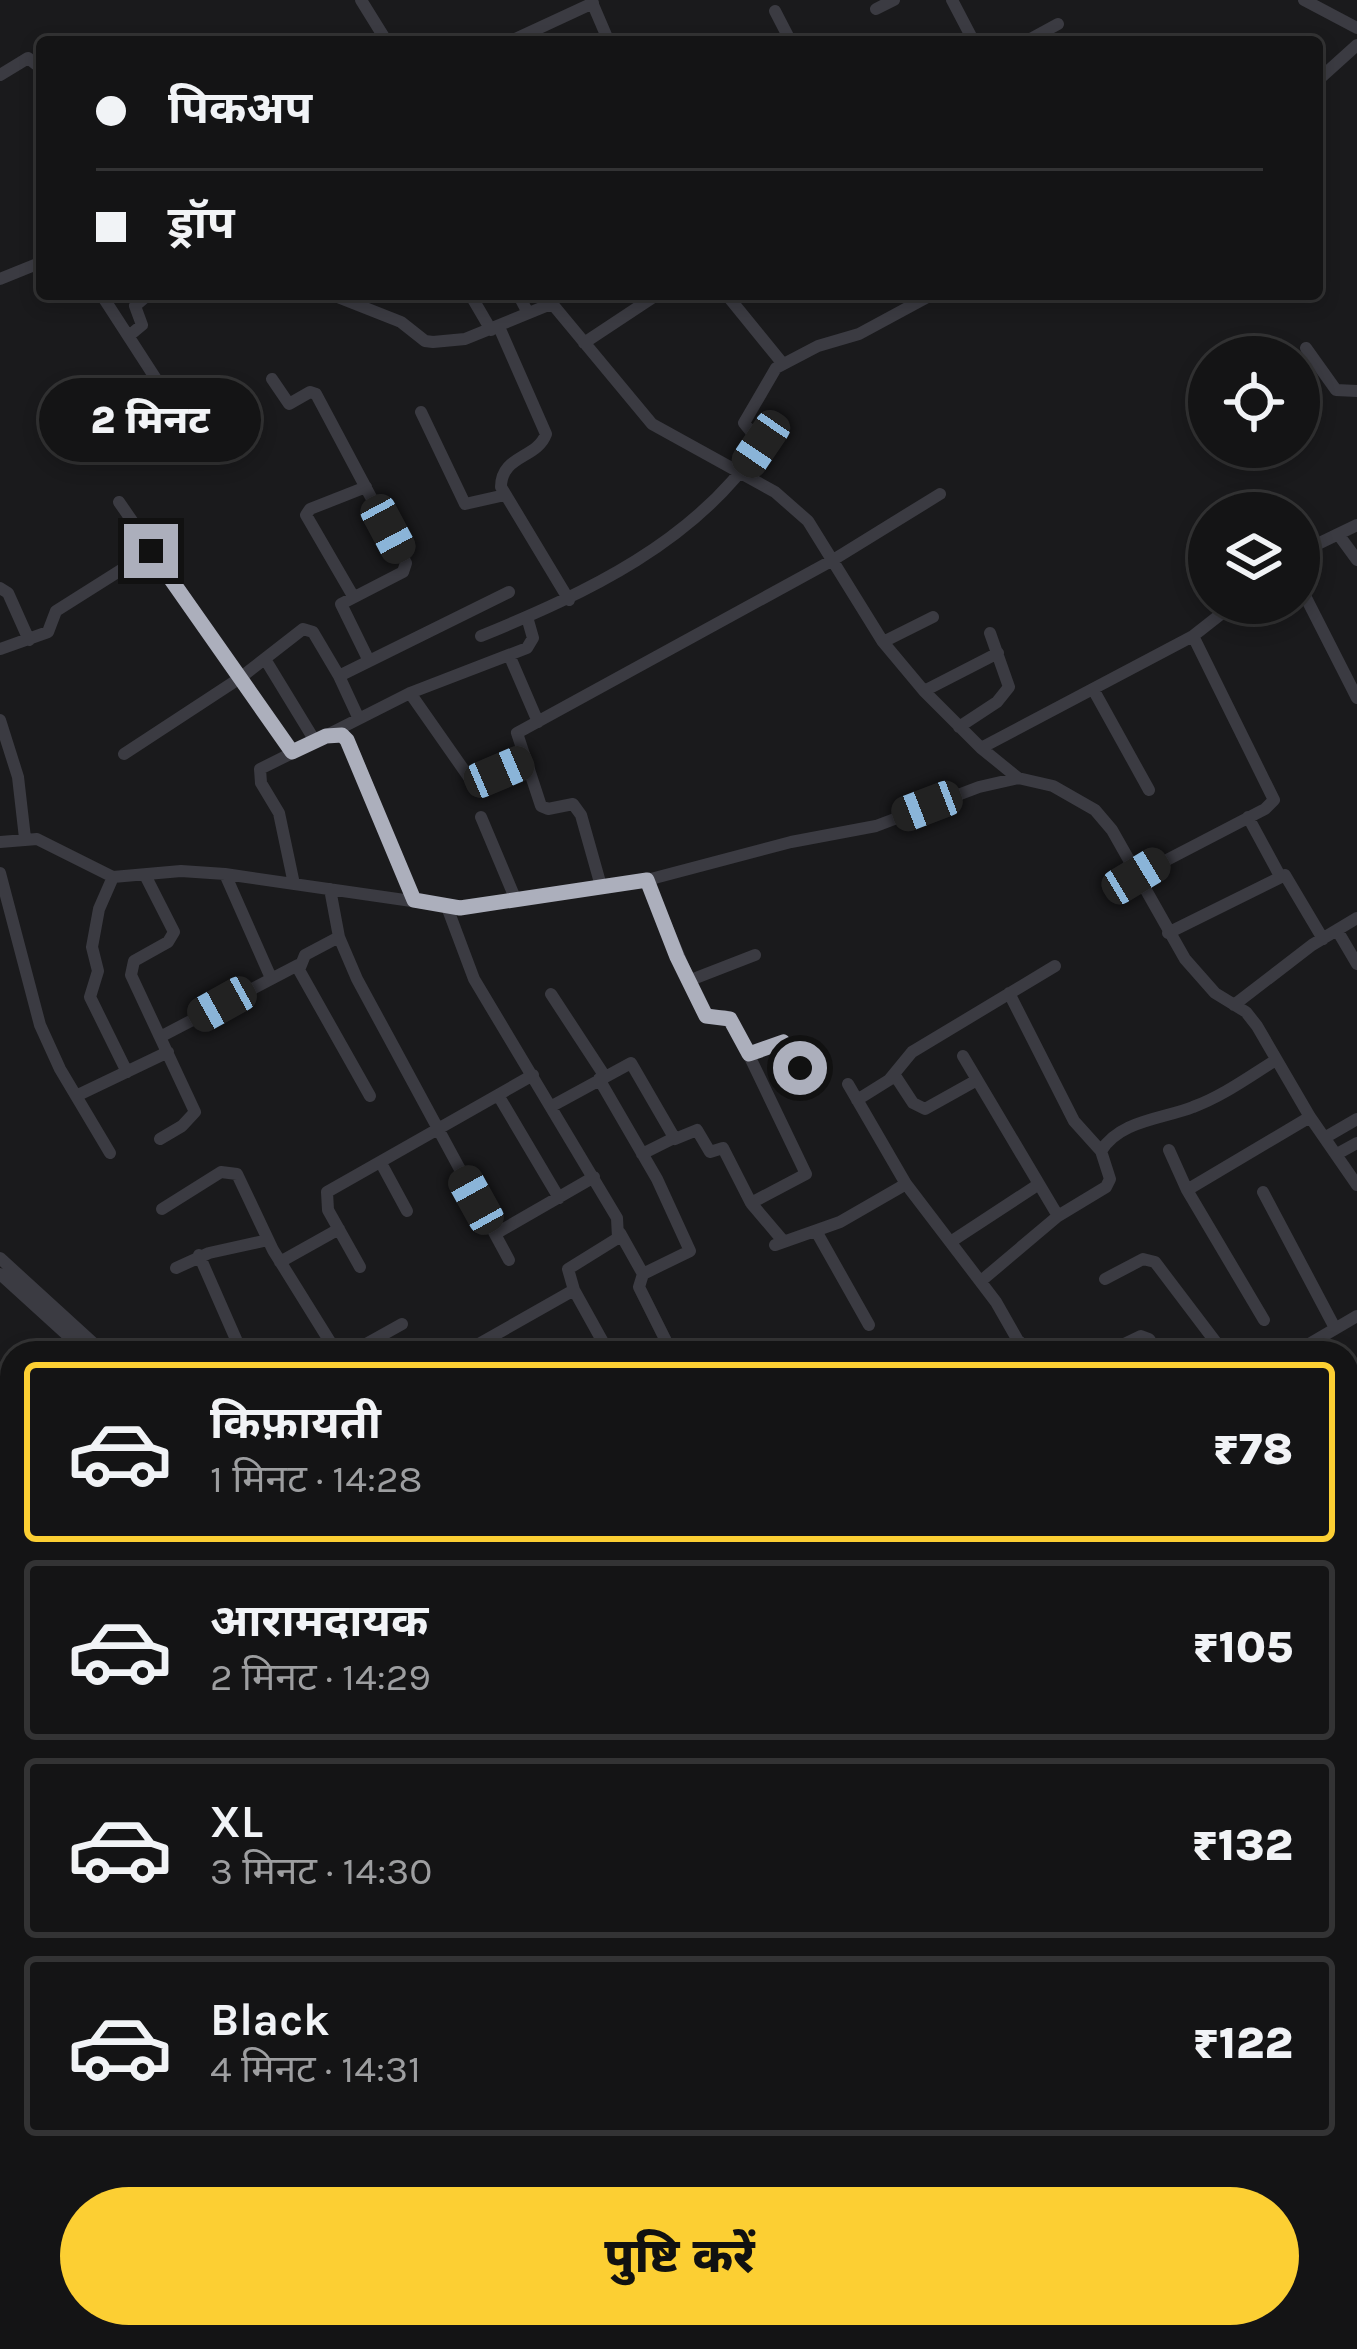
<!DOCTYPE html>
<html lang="hi">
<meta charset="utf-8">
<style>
body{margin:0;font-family:Karla,"Noto Sans Devanagari",sans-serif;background:#1d1d1e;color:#f1f3f6;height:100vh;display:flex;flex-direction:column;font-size:45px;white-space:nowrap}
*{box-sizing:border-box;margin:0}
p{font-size:39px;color:#9d9ea0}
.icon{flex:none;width:66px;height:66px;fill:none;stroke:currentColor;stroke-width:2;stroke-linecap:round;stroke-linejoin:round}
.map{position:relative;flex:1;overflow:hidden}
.drawer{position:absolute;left:0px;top:1341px;width:1359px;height:1008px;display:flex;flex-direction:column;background:#141415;border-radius:36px 36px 0 0;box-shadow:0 6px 18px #0003,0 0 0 3px #333334}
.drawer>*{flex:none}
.top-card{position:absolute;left:36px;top:36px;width:1287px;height:264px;border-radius:12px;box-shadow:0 6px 18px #0003,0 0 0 3px #333334;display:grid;align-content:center;height:264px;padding:0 60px;background:#141415}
.controls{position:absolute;left:1188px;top:336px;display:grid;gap:24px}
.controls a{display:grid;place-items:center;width:132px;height:132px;border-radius:50%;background:#141415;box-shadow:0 6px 18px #0003,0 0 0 3px #333334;font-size:60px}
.end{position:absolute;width:54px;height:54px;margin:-27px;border:15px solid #acafbc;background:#111;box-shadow:0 0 0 6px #111}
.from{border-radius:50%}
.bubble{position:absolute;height:84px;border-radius:42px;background:#141415;box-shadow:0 6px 18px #0003,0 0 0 3px #333334;font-size:39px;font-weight:800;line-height:84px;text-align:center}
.car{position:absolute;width:36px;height:72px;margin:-36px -18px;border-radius:15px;box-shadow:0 0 9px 3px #0007;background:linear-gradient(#222 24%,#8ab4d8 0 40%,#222 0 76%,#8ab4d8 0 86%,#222 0)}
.top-card b{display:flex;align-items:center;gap:42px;height:114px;font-size:45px}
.top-card b+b{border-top:3px solid #333334}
.top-card i{width:30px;height:30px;background:#f1f3f6}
ul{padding:21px 0 0;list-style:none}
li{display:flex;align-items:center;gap:36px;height:180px;margin:0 24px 18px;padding:0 36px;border:6px solid #333334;border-radius:12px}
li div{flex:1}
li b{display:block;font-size:45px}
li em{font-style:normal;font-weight:800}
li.selected{border-color:#fccf33}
li>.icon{width:108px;height:108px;stroke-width:1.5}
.cta{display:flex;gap:24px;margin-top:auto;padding:24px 60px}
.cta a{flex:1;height:138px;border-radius:72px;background:#fccf33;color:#111;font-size:48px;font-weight:800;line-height:138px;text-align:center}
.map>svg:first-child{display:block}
.built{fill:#262629}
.green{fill:#212b24}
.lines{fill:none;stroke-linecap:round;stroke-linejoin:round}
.minor{stroke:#3b3b42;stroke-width:12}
.route{stroke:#acafbc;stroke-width:15}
</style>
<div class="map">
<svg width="1357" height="2349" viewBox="0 0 1357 2349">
<rect width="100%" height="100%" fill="#1a1a1c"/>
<!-- built -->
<path class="built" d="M12,2135V2337H792L771,2349H0V2141Z"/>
<!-- green -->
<path class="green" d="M69,2337H296L298,2349H44Z"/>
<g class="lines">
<!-- minor -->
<path class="minor" d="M361,0L387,42
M591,0L609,42
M952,0L974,42
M1304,0L1357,28
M876,9L894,0
M775,11L791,42
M509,42L593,3
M1025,42L1058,24
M0,75L28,58L42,69
M1317,81L1357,45
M0,279L42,262
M101,294L189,430L247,400
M330,294L401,322L425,341L433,342L465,339L546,306H554L652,424L775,492L808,521L883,642L924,691L981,748L1018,778
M470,294L491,330
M518,294L528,313
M726,294L783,364
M499,327L546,434C537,459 501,455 501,487L569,600
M130,335L142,325L135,306L149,294
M584,343L658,294
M1306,348L1336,390L1357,391
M272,379L289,404L310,392L316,394L406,563L403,572L341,604L369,661
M421,412L465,504L505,495
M163,445L189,430
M119,502L292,752
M1338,534L1357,560
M1299,553L1357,525
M1299,584L1357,698
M0,588L8,593L29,640
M353,596L306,515L310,509L366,487
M481,636C586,593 696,542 761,444L744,423L776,368L818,346L859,334L933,294
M883,642L933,617
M0,649L48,632L56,611L151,551
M510,657L538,722
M265,659L315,741
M339,676L358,717
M1093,689L1149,790
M924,691L998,653
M410,693L473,783L524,762
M0,720L18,777L25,838
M959,727L997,702L1009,687L990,633
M329,734L410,693L527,648L533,638L527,617
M981,748L1193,636L1235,603
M124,754L240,678L303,629L313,632L339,676L509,592
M481,817L515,898
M1248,817L1280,876
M0,842L37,839L113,877L181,871L225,874L460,908L647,880L791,842L876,826L979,787L1018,778L1053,786L1095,810L1112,830L1185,959L1215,993L1246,1012L1257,1026L1310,1117L1357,1185
M0,873L40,1025L60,1069L110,1153
M225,874L271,978
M145,875L174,932L168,942L134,961L131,975L195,1112L182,1126L160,1139
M1136,876L1265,809L1274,800L1193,636
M113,877L99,909L92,947L98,971L90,997L127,1072
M294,884L279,813L261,783L260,769L326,736L342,735L354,753L414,900
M601,886L581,815L573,804L548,809L541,806L517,733L833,560L940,494
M330,889L339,937L357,979L509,1260
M447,907L474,979L617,1218L618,1238L568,1269L574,1290L609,1353
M1337,930L1357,964
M1168,933L1285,875L1323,939
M339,937L305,955L299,970L370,1096
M688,981L755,955
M1009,993L1074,1121L1101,1151
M551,994L604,1075
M1234,1005L1312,945L1357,918
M160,1037L298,965
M749,1054L783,1042L800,1068
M963,1056L1058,1216
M894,1074L913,1103L925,1109L977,1080
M599,1079L657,1179L690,1251L643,1274
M848,1084L906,1184L996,1302L1025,1353
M498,1095L559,1198
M76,1096L168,1052
M857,1100L889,1080L912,1052L1055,966
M552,1106L631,1063L675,1139L697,1130L710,1152L723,1148L751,1203L806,1174L734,1024L725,1016L711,1018L700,1006L647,880
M1326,1137L1357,1119
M1169,1150L1187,1190L1264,1320
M642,1154L674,1138
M1337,1154L1357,1143
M381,1163L407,1211
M1187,1190L1310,1117
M1263,1192L1335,1328
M751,1203L784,1242
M162,1209L221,1172L237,1174L273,1250L337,1353
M816,1231L869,1325
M620,1233L643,1274L639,1287L672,1353
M495,1234L594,1177
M952,1241L1039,1184
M775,1245L840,1222L906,1184
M199,1255L242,1353
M0,1258L104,1353
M280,1262L339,1229
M360,1267L328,1210L327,1192L533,1075
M176,1268L209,1253L268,1240
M0,1274L87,1353
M1105,1279L1143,1259L1155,1262L1224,1353
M981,1281L1058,1216L1106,1187L1110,1179L1101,1151C1120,1120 1163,1119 1193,1107C1223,1096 1250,1076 1276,1060
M350,1353L402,1324
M463,1353L574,1290
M980,1353L1019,1341
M1106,1353L1141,1336L1149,1339L1158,1353
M1294,1353L1357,1316
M1347,1392L1357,1386
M1347,1507L1357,1526
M0,1600L12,1592
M1347,1612L1357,1607
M1347,1679L1357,1673
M1347,1827L1357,1845
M1347,1967L1357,1957
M1347,2218L1357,2250
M1347,2332L1357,2328
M921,2337L931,2349
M1084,2337L1089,2349
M1158,2337L1162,2349
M1310,2345L1332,2337
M864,2349L878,2337
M947,2349L950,2337"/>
</g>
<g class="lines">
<!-- route -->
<path class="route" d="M151,551L292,752L326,736L342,735L347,740L414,900L460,908L647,880L677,957L706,1016L730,1019L749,1054L783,1042L800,1068"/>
</g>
</svg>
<div class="controls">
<a><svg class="icon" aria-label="locate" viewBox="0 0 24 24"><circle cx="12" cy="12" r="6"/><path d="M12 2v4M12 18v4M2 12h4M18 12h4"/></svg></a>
<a><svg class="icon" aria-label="layers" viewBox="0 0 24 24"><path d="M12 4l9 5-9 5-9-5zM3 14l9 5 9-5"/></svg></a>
</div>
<i class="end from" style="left:800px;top:1068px"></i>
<i class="end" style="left:151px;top:551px"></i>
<div class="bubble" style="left:39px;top:378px;width:222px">2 मिनट</div>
<i class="car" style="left:761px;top:444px;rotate:214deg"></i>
<i class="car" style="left:388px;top:529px;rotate:152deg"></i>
<i class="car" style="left:499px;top:772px;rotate:67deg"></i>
<i class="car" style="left:927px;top:806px;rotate:249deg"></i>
<i class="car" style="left:1136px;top:876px;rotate:59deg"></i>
<i class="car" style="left:222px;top:1004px;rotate:241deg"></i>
<i class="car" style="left:476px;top:1200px;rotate:331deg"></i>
<div class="top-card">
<b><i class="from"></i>पिकअप</b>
<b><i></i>ड्रॉप</b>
</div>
<section class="drawer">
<ul>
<li class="selected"><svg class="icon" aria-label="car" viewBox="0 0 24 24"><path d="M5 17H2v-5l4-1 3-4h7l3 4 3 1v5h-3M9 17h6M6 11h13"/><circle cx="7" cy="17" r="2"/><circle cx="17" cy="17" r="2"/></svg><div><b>किफ़ायती</b><p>1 मिनट · 14:28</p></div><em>₹78</em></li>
<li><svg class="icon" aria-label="car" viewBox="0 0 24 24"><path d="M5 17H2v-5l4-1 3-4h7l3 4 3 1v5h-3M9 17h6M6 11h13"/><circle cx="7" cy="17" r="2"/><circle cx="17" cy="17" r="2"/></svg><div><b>आरामदायक</b><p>2 मिनट · 14:29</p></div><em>₹105</em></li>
<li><svg class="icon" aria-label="car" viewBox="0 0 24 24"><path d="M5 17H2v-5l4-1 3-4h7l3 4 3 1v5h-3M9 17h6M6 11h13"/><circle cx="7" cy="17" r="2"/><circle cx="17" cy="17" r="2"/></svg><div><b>XL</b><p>3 मिनट · 14:30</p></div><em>₹132</em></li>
<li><svg class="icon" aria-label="car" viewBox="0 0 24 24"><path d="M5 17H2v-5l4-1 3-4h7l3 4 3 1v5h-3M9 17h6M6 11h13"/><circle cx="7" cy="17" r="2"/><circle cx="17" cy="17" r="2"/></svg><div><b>Black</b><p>4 मिनट · 14:31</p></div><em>₹122</em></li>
</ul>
<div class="cta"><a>पुष्टि करें</a></div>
</section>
</div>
